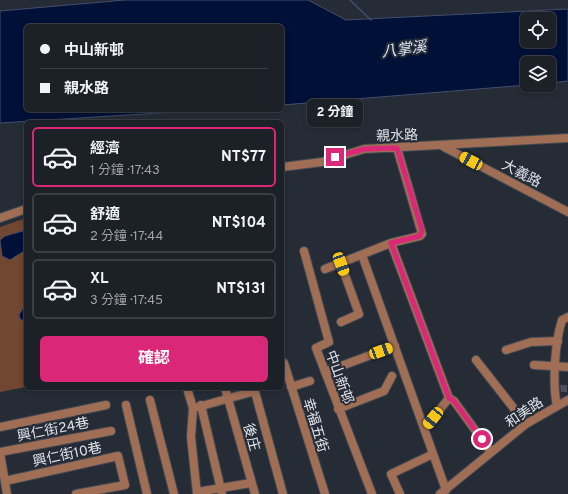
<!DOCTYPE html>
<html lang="zh-TW">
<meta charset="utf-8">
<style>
body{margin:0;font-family:Overpass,"Noto Sans TC",sans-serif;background:#252930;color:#f1f3f6;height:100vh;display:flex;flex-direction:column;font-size:15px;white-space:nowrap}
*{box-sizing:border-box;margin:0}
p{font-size:13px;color:#a0a3a8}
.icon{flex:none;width:22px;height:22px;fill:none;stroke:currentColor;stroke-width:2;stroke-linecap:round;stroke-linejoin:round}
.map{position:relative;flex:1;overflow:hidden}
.details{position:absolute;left:24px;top:120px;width:260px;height:270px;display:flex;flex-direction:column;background:#1c2128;border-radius:6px;box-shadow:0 2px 6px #0003,0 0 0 1px #3a3e45}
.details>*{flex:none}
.hud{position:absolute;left:24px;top:24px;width:260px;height:88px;border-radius:6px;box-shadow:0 2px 6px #0003,0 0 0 1px #3a3e45;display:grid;align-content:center;height:88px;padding:0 16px;background:#1c2128}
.controls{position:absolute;left:520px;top:12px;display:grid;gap:8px}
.controls a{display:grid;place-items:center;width:36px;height:36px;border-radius:6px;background:#1c2128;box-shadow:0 2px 6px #0003,0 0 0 1px #3a3e45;font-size:20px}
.end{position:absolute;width:18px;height:18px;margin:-9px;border:5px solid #db2777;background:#fff;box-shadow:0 0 0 2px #fff}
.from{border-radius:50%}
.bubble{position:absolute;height:28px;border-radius:6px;background:#1c2128;box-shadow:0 2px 6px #0003,0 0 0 1px #3a3e45;font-size:13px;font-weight:700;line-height:28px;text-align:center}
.car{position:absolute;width:12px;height:24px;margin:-12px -6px;border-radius:5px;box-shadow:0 0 3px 1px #0007;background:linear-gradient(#f5c518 24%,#345 0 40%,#f5c518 0 76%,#345 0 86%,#f5c518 0)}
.hud b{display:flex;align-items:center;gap:14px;height:38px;font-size:15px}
.hud b+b{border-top:1px solid #3a3e45}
.hud i{width:10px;height:10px;background:#f1f3f6}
ul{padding:7px 0 0;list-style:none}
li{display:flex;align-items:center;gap:12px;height:60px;margin:0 8px 6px;padding:0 8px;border:2px solid #3a3e45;border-radius:6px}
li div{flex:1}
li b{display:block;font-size:15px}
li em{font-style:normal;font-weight:700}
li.active{border-color:#db2777}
li>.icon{width:36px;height:36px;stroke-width:1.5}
.button{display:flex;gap:8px;margin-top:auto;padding:8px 16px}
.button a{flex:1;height:46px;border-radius:6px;background:#db2777;color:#fff;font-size:16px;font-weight:700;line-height:46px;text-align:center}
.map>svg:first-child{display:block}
.green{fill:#724731}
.water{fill:#001037;stroke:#434f6c;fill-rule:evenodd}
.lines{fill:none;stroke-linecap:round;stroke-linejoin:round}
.stream{stroke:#434f6c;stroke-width:1.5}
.building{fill:#4b525d}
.minor-casing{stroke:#434953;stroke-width:10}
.minor{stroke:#9f6e55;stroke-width:8}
.route{stroke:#db2777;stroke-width:5}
.labels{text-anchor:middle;stroke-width:4;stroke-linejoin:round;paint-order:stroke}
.street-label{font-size:14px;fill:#dee2e9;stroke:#252c36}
.water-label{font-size:15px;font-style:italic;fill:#d9e4f6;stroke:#252c36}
</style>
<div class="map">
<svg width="568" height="494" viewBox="0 0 568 494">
<rect width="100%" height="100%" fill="#252c36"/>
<!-- green -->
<path class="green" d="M26,218V387L0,392V227Z"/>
<!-- water -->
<path class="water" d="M125,0H308L346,20L568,9V81L549,83V63H527V85L282,105V26H26V110H207L0,123V11ZM527,19H549V41H527Z
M26,230V250L10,260L2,256L0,240L5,236Z
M26,303V322L20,319L19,315Z"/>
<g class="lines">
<!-- stream -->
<path class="stream" d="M350,0L371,20"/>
</g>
<!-- building -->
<path class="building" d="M560,385H567V392H561Z"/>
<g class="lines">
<!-- minor casing -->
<g class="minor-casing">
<path id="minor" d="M444,147L568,212
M282,167L322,162L364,149L568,138
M0,218L26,209
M391,243L449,398L454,401L491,452
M304,251L329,342L316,348L372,494
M362,255L446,490
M341,264L359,314L341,322
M325,269L391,243L420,236L422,234L397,148
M506,350L531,342L558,341
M476,360L526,424
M284,363L325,494
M534,365L568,367
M325,372L395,346
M291,387L310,381
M187,388L193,408L191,437L197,494
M225,388L255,494
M254,388L283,494
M150,400L174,494
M126,405L147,494
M201,405L222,494
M557,406C552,383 555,342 562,320L568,317
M198,407L255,391
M338,409L384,391L392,376
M0,427L106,405
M425,428L449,398
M0,452L111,431
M0,453L7,494
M5,481L118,456L125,485L76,494
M197,492L251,483
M400,494L391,474L433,454
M440,494L526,424L568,400"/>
</g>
<!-- minor -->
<use href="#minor" class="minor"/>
</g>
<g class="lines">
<!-- route -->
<path class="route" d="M335,157L364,149L397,148L422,230L420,236L391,243L449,398L454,401L482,439"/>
</g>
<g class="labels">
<!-- street labels -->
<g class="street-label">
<text transform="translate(397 135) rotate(-2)" y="5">親水路</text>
<text transform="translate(522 173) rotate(28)" y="5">大義路</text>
<text transform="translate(340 377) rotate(70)" y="5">中山新邨</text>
<text transform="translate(524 412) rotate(-34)" y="5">和美路</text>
<text transform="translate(316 425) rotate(73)" y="5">幸福五街</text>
<text transform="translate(53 429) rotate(-11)" y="5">興仁街24巷</text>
<text transform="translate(252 437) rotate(75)" y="5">後庄</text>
<text transform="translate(67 454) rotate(-12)" y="5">興仁街10巷</text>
</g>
<!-- water labels -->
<g class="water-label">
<text transform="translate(404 49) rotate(-7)" y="5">八掌溪</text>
</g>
</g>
</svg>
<div class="controls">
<a><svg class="icon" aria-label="locate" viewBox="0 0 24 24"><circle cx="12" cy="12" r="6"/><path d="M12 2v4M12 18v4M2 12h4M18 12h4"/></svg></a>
<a><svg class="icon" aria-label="layers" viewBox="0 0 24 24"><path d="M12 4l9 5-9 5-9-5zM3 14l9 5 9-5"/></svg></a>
</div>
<i class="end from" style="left:482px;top:439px"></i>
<i class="end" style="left:335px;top:157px"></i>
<div class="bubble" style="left:307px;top:99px;width:56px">2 分鐘</div>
<i class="car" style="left:471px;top:161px;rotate:298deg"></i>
<i class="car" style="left:341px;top:264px;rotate:160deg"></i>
<i class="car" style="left:381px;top:351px;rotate:70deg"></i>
<i class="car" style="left:433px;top:418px;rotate:219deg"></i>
<div class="hud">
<b><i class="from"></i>中山新邨</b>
<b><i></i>親水路</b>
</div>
<section class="details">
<ul>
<li class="active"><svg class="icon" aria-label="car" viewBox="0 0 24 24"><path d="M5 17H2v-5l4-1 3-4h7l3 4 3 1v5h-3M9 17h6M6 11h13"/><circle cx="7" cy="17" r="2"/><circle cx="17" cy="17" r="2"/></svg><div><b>經濟</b><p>1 分鐘 · 17:43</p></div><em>NT$77</em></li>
<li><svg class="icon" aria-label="car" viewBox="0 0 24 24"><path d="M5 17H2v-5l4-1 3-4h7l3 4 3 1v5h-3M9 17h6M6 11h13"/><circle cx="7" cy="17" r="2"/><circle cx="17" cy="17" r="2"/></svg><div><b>舒適</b><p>2 分鐘 · 17:44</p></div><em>NT$104</em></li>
<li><svg class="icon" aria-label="car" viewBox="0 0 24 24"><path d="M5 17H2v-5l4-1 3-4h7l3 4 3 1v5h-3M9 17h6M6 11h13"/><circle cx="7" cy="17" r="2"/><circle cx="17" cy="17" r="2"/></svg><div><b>XL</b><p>3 分鐘 · 17:45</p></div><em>NT$131</em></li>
</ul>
<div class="button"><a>確認</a></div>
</section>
</div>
